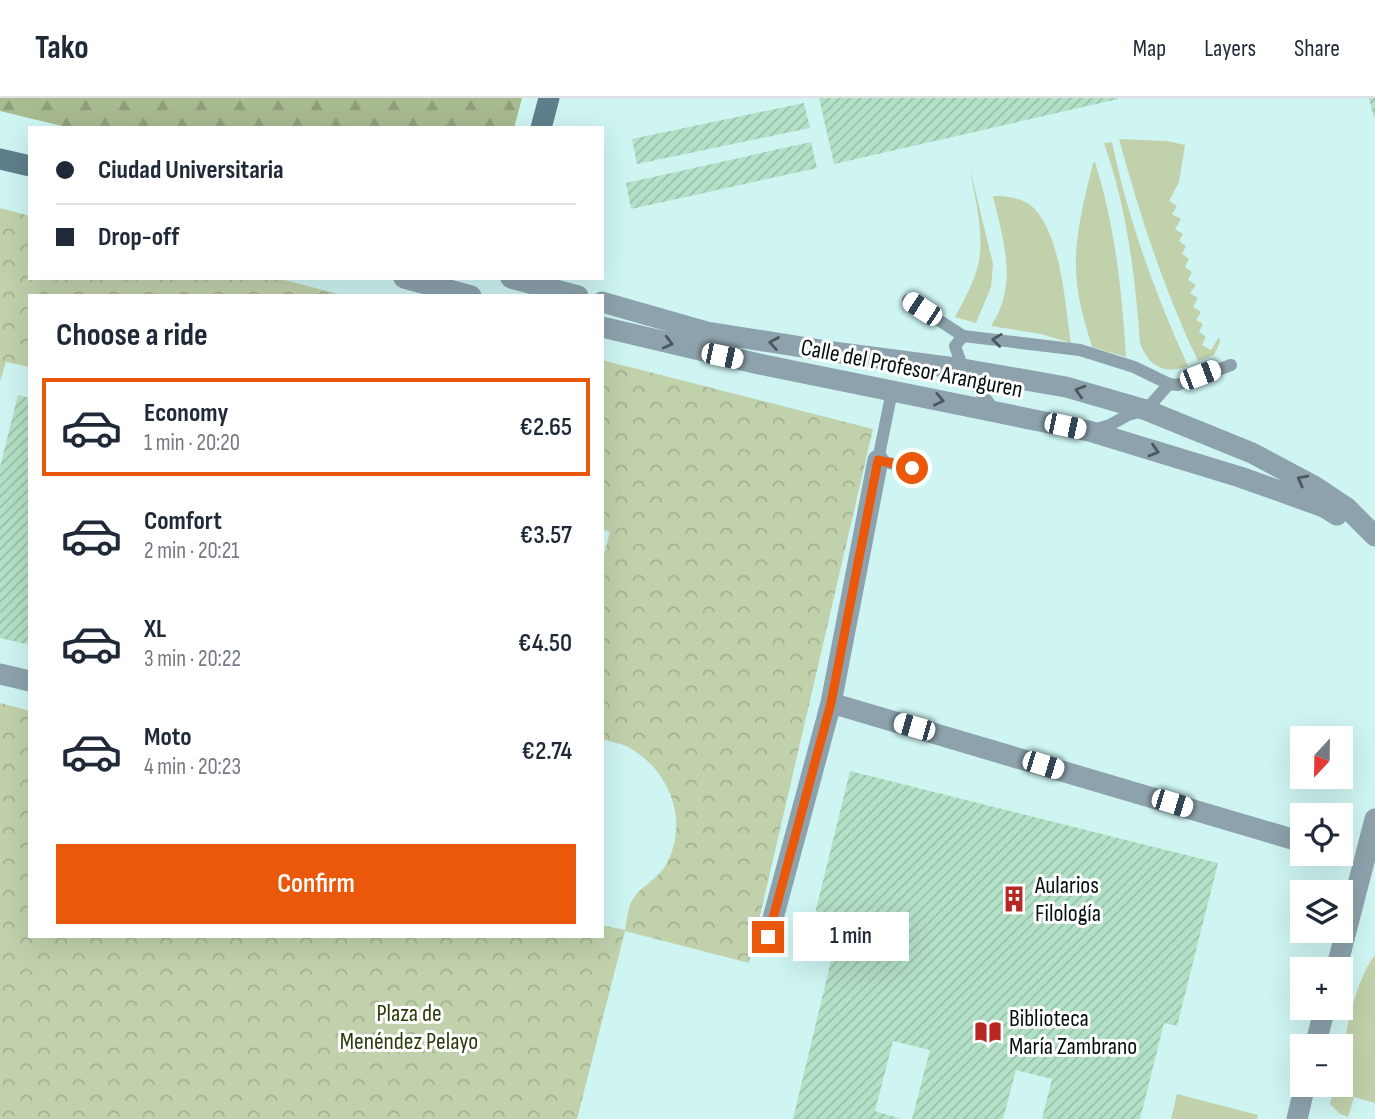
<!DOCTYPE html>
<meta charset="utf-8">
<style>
body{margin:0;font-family:"Sofia Sans Condensed",sans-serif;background:#f2f2f3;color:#1f2937;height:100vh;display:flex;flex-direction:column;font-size:26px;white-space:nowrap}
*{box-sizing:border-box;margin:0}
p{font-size:23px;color:#747a83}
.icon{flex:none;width:38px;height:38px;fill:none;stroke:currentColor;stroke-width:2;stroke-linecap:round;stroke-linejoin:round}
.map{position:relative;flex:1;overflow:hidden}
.panel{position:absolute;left:28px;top:196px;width:576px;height:644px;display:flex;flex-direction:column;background:#fff;border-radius:0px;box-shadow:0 7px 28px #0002}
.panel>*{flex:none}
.guide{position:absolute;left:28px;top:28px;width:576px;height:154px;border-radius:0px;box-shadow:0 7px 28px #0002;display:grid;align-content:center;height:154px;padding:0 28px;background:#fff}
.needle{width:46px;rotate:202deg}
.tools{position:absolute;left:1290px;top:628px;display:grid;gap:14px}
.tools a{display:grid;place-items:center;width:63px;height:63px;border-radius:0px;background:#fff;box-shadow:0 7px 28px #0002;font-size:35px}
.end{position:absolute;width:32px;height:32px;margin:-16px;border:9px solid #ea580c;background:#fff;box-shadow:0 0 0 4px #fff}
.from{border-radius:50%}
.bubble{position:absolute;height:49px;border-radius:0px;background:#fff;box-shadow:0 7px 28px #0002;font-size:23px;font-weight:600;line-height:49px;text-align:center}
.car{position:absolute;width:21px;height:42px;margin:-21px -10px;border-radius:9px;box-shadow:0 0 5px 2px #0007;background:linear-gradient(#fff 24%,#345 0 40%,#fff 0 76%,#345 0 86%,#fff 0)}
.guide b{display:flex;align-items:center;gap:24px;height:66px;font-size:26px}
.guide b+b{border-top:2px solid #e0e1e3}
.guide i{width:18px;height:18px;background:#1f2937}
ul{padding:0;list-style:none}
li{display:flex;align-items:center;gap:21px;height:98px;margin:0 14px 10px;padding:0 14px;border:4px solid transparent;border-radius:0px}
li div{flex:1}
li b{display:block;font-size:26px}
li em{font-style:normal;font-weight:600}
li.current{border-color:#ea580c}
li>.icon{width:63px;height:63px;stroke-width:1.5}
h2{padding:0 28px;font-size:32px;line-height:84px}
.cta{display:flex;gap:14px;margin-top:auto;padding:14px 28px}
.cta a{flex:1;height:80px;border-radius:0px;background:#ea580c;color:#fff;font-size:28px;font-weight:600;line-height:80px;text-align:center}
header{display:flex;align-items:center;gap:42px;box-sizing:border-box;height:98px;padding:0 35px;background:#fff;border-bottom:2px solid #e0e1e3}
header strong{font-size:33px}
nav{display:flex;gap:38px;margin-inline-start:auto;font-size:24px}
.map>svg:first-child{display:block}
.green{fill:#c1d1ac}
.forest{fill:url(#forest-firs)}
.park{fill:url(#park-crowns)}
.building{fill:url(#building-hatch)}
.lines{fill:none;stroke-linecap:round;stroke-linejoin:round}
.lane{stroke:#8da2ac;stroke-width:12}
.street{stroke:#8da2ac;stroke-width:21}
.secondary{stroke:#5f7f8c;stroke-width:21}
.oneway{stroke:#485a5e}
.route{stroke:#ea580c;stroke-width:9}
.labels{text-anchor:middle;stroke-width:6;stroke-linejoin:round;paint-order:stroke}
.street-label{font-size:24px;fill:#041110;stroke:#fff}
.poi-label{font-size:24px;fill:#041110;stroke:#fff;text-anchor:start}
.park-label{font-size:24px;fill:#2a3b0c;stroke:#fff}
</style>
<header>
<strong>Tako</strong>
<nav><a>Map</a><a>Layers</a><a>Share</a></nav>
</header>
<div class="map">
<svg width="1375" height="1021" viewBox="0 0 1375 1021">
<defs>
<pattern id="forest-firs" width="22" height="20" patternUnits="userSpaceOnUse" patternTransform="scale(1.75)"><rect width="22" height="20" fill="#a8ba90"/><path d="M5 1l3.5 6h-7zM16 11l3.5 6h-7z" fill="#8f9f7b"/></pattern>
<pattern id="park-crowns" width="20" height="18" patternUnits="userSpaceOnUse" patternTransform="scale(1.75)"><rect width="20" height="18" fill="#c1d1ac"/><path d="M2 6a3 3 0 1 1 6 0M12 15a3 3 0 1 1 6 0" fill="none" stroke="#a4b293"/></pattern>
<pattern id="building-hatch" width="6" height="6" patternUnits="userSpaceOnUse" patternTransform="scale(1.75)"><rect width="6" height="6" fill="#b3e1c7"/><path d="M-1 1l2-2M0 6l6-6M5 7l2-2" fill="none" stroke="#98c0aa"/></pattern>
</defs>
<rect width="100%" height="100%" fill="#cef5f2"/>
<!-- green -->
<path class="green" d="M1119,41L1167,43L1185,47L1179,84L1169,103L1177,108L1172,116L1181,121L1175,131L1183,136L1179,143L1186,148L1182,156L1189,161L1185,169L1192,174L1188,182L1196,187L1190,195L1198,200L1193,209L1201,214L1196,222L1203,226L1199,234L1206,239L1202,247L1211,252L1219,239L1220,244L1214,257L1198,263C1164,192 1140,118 1119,41Z
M1112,44C1128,121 1155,196 1188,268C1165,277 1149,269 1140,245C1135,177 1127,110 1104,45Z
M1095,64C1115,128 1122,192 1126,259L1092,249C1086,228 1079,207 1077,185C1072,145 1084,103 1093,65Z
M970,71L993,166L991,189L976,225L955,219C963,204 971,190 976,174C987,142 975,103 970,71Z
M993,98C1005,98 1018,99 1029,106C1061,130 1065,207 1071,245L1041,236L991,228C1019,186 1003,142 993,98Z
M1375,857V1005L1354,999L1348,1019L1340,1016L1330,1006L1335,987H1340C1340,953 1354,883 1375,857Z
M1177,996L1258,1017L1257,1021H1171Z"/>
<!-- forest -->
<path class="forest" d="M0,0H522L514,30H70L0,13Z"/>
<!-- park -->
<path class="park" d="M0,110L30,118V180H277L346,198H30V269L6,264L0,284Z
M602,262L873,331L749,865L625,833L577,1021H0V605L30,613V838H602V827L625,832C627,823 628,808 633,801C639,790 656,782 664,770C691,727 671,672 628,649C620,645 610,644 602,641V464L610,434L602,431Z"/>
<!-- building -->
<path class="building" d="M819,0H1118V1L834,66Z
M1369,0H1375V20H1374Z
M804,5L810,30L637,66L632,41Z
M811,44L817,70L631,111L626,85Z
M18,297L30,300V547L0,540V369Z
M850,673L1218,765L1177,928L1164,925L1140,1021H1042L1052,981L1016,972L1003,1021H912L930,952L893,943L875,1013L901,1021H793L836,842L810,836Z"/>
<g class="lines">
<!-- lane -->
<path class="lane" d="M908,202L963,238L1080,252L1134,269L1169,286L1177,287L1231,267
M963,238L955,248L963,271L995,313
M892,293L878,362L912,371
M1093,332L1110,327L1128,317L1146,312L1169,286"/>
<!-- street -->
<path class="street" d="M404,180L471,198
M511,180L578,198
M602,204L707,234L833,254L963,271L1066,289L1146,312L1252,355L1314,388L1347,410L1375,438
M602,229L759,266L1089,333L1240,379L1324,409L1337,417
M0,576L30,583
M831,605L1302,744
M768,839L831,605L878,362
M1336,872L1375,721
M1315,948L1325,910
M1297,1021L1305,987"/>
<!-- secondary -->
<path class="secondary" d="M541,30L549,0
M0,61L30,68"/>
</g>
<!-- one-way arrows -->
<defs><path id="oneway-chevron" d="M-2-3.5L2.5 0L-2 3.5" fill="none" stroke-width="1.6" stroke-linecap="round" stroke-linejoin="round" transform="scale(1.75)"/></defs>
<g class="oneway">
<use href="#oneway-chevron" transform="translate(997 242) rotate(-173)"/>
<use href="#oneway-chevron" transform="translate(668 245) rotate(15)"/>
<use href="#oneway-chevron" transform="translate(774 245) rotate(-171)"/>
<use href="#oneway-chevron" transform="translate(1080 293) rotate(-164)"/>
<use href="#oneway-chevron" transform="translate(939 302) rotate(11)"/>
<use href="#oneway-chevron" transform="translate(1154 353) rotate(17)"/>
<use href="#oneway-chevron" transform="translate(1302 382) rotate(-152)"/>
</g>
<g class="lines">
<!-- route -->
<path class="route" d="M768,839L831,605L878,362L912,370"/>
</g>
<!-- icons -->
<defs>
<g id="building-bare" transform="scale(2.1)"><path d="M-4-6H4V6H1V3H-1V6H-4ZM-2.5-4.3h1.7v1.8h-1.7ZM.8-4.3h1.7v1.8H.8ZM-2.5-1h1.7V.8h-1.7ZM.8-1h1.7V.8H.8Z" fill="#b72822" stroke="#fff" stroke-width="2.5" paint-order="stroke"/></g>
<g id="library-bare" transform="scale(2.1)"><path d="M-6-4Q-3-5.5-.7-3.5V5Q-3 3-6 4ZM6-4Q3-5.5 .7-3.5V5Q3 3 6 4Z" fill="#b72822" stroke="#fff" stroke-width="2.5" paint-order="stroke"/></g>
</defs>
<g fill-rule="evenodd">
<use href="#building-bare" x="1014" y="801"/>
<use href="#library-bare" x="988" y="934"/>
</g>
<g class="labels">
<!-- street labels -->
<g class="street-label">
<text transform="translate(912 270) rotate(11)" y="8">Calle del Profesor Aranguren</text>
</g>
<!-- poi labels -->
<g class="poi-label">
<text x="1035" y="795">Aularios<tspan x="1035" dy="28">Filología</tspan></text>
<text x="1009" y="928">Biblioteca<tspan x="1009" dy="28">María Zambrano</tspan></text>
</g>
<!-- park labels -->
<g class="park-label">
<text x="409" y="923">Plaza de<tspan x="409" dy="28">Menéndez Pelayo</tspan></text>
</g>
</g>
</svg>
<div class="tools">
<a><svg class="needle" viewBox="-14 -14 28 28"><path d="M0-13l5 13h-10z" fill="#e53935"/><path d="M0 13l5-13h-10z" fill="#747a83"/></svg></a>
<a><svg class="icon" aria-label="locate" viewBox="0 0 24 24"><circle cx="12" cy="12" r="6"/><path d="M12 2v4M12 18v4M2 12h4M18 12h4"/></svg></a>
<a><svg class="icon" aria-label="layers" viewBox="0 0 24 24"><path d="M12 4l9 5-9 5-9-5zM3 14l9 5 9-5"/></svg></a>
<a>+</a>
<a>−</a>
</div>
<i class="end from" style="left:912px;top:370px"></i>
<i class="end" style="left:768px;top:839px"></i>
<div class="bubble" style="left:793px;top:814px;width:116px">1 min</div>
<i class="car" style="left:922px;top:211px;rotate:303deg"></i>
<i class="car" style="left:722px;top:258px;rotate:102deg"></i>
<i class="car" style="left:1200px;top:277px;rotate:69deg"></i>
<i class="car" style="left:1065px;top:328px;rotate:102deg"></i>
<i class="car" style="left:914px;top:629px;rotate:286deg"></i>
<i class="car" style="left:1043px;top:667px;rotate:107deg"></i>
<i class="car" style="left:1172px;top:705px;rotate:107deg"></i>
<div class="guide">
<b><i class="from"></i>Ciudad Universitaria</b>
<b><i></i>Drop-off</b>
</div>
<section class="panel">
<h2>Choose a ride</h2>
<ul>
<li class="current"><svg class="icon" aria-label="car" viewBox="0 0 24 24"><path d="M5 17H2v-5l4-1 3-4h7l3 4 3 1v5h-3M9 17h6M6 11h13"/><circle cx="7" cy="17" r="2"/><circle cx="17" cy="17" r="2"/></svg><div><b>Economy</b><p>1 min · 20:20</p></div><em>€2.65</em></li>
<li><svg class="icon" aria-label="car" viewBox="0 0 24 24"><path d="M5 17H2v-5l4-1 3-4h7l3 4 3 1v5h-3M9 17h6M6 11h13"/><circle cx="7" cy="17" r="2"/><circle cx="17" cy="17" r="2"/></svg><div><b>Comfort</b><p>2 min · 20:21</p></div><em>€3.57</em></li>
<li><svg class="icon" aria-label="car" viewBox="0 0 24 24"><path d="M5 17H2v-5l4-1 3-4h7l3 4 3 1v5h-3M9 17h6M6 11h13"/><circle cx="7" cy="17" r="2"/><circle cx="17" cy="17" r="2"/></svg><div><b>XL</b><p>3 min · 20:22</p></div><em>€4.50</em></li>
<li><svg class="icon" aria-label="car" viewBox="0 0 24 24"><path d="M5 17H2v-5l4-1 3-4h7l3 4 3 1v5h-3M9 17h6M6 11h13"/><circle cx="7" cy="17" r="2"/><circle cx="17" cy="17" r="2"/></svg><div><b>Moto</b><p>4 min · 20:23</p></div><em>€2.74</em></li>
</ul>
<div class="cta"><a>Confirm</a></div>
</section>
</div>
